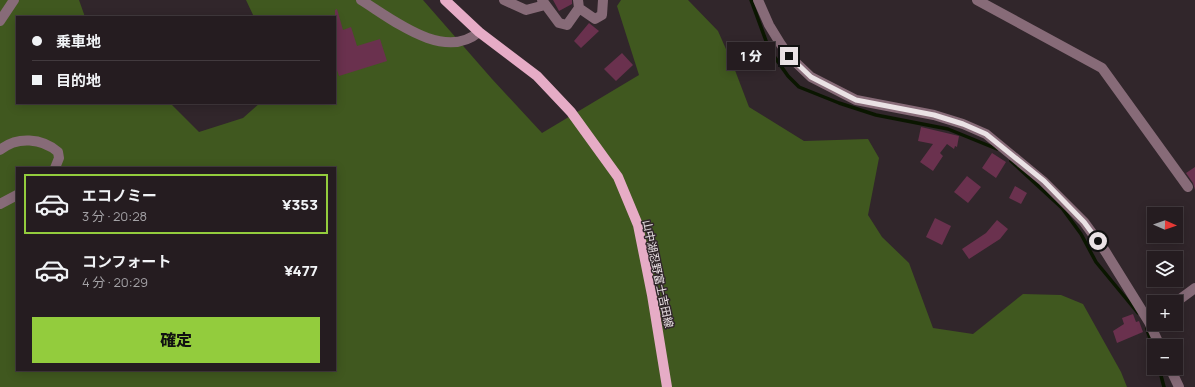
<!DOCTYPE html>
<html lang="ja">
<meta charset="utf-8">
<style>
body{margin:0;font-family:Manrope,"Noto Sans JP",sans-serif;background:#2d2529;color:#f1f3f6;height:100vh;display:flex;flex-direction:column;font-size:15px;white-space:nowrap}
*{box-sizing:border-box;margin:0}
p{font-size:13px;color:#a3a1a5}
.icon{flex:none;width:22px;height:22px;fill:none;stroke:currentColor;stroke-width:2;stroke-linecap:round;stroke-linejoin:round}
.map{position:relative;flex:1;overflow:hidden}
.drawer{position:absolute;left:16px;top:167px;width:320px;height:204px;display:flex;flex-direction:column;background:#251c20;border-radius:0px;box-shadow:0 2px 10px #0003,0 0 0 1px #423a3e}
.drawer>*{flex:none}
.top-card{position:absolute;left:16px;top:16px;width:320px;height:88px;border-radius:0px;box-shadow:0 2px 10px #0003,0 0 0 1px #423a3e;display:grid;align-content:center;height:88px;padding:0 16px;background:#251c20}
.needle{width:26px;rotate:92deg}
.controls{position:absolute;left:1147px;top:207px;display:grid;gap:8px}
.controls a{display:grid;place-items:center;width:36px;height:36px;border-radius:0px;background:#251c20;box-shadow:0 2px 10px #0003,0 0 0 1px #423a3e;font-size:20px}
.end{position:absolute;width:18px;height:18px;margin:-9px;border:5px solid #eae2e5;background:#111;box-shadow:0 0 0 2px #111}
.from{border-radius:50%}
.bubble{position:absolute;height:28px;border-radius:0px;background:#251c20;box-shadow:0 2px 10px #0003,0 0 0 1px #423a3e;font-size:13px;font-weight:800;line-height:28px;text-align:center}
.top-card b{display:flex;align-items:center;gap:14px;height:38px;font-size:15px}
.top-card b+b{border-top:1px solid #423a3e}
.top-card i{width:10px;height:10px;background:#f1f3f6}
ul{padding:7px 0 0;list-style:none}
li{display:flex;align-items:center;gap:12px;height:60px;margin:0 8px 6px;padding:0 8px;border:2px solid transparent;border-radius:0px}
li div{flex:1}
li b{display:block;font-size:15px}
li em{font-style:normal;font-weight:800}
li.on{border-color:#93cc3d}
li>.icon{width:36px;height:36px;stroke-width:1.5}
.action{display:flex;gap:8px;margin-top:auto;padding:8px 16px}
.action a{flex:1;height:46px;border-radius:0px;background:#93cc3d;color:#111;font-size:16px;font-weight:800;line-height:46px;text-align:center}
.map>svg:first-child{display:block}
.forest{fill:#40581f;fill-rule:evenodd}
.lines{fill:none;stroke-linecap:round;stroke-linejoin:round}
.stream{stroke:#0a1600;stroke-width:3.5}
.building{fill:#6a314e}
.minor{stroke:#876b78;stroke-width:10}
.major{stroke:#e6acc6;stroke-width:10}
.route{stroke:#eae2e5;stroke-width:5}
.labels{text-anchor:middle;stroke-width:3;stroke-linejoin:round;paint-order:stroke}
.street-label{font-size:11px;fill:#eae2e5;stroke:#31262b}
</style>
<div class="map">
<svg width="1195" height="387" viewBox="0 0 1195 387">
<rect width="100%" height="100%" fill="#31262b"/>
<!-- forest -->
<path class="forest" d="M0,0H79L85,17H17V103H170L199,132L243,118L260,103H335V17H254L246,0H423L492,79L542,133L639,75L617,6L621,0H688L718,31L733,65L749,107L804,141L868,139L879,158L868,215L882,237L909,263L933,328L973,334L1023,294L1061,295L1083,304L1121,372L1127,387H0ZM17,168H335V370H17Z"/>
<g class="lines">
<!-- stream -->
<path class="stream" d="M751,0L769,49L788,76L799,87L839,103L876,115L948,129L997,149
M1011,161L1062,208L1081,234L1096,262L1138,313
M1147,329L1154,352
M1159,368L1164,387"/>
</g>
<!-- building -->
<path class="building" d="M553,0H572V4L559,11Z
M337,9L343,30L351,27L357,46L380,39L387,61L339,76L335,64V10Z
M589,23L599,31L581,48L574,41Z
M622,53L633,65L616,81L604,69Z
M921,127L959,136L957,147L955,146L954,149L947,144L940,153L943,156L933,171L920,162L933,144L918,141Z
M992,153L1006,162L996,178L982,168Z
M1195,167V190L1193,183L1186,173Z
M967,176L981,187L968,203L954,192Z
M1015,186L1027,193L1021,204L1009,198Z
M935,218L951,226L942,245L926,237Z
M997,220L1008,229L1000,239L969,259L962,249L986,233Z
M1133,314L1136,322L1139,321L1143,332L1117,343L1113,331L1124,324L1122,318Z"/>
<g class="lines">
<!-- minor -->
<path class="minor" d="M361,0C392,19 444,62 479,32
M504,0L526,10L545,5
M542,0L559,23L567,25L579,8L578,0
M758,0L769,25L780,43L789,56L811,77L856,100L934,115L963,124L986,134L1043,181L1084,222L1105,251L1149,322L1160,346
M977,0L1102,68L1188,187
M579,8L595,19L602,15L603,0
M0,21L14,0
M0,150C17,136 42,138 58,152L59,158L55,168
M0,204L17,195
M1176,302L1195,288
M1170,368L1179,387"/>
<!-- major -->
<path class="major" d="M445,0L479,32L537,76L571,112L618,177L638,225L652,295L667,387"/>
</g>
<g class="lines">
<!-- route -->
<path class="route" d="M789,56L811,77L856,100L934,115L963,124L986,134L1044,181L1084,222L1098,241"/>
</g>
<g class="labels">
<!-- street labels -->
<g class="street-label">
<text transform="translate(658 274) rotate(78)" y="4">山中湖忍野富士吉田線</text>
</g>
</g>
</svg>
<div class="controls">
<a><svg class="needle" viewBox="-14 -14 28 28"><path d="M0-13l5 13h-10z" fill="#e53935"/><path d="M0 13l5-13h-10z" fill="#a3a1a5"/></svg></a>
<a><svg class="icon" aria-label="layers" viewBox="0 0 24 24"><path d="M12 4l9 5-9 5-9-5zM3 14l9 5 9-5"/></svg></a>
<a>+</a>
<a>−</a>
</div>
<i class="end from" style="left:1098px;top:241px"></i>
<i class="end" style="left:789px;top:56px"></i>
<div class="bubble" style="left:727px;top:42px;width:48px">1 分</div>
<div class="top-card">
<b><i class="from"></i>乗車地</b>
<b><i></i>目的地</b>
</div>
<section class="drawer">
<ul>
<li class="on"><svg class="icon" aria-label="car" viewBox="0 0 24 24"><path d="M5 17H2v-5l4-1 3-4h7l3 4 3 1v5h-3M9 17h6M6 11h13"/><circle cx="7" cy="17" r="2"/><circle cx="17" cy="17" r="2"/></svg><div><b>エコノミー</b><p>3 分 · 20:28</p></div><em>¥353</em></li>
<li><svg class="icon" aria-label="car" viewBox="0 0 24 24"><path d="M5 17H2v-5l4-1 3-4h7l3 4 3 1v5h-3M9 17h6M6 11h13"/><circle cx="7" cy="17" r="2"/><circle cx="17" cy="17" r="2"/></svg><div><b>コンフォート</b><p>4 分 · 20:29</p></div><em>¥477</em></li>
</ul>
<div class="action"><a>確定</a></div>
</section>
</div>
